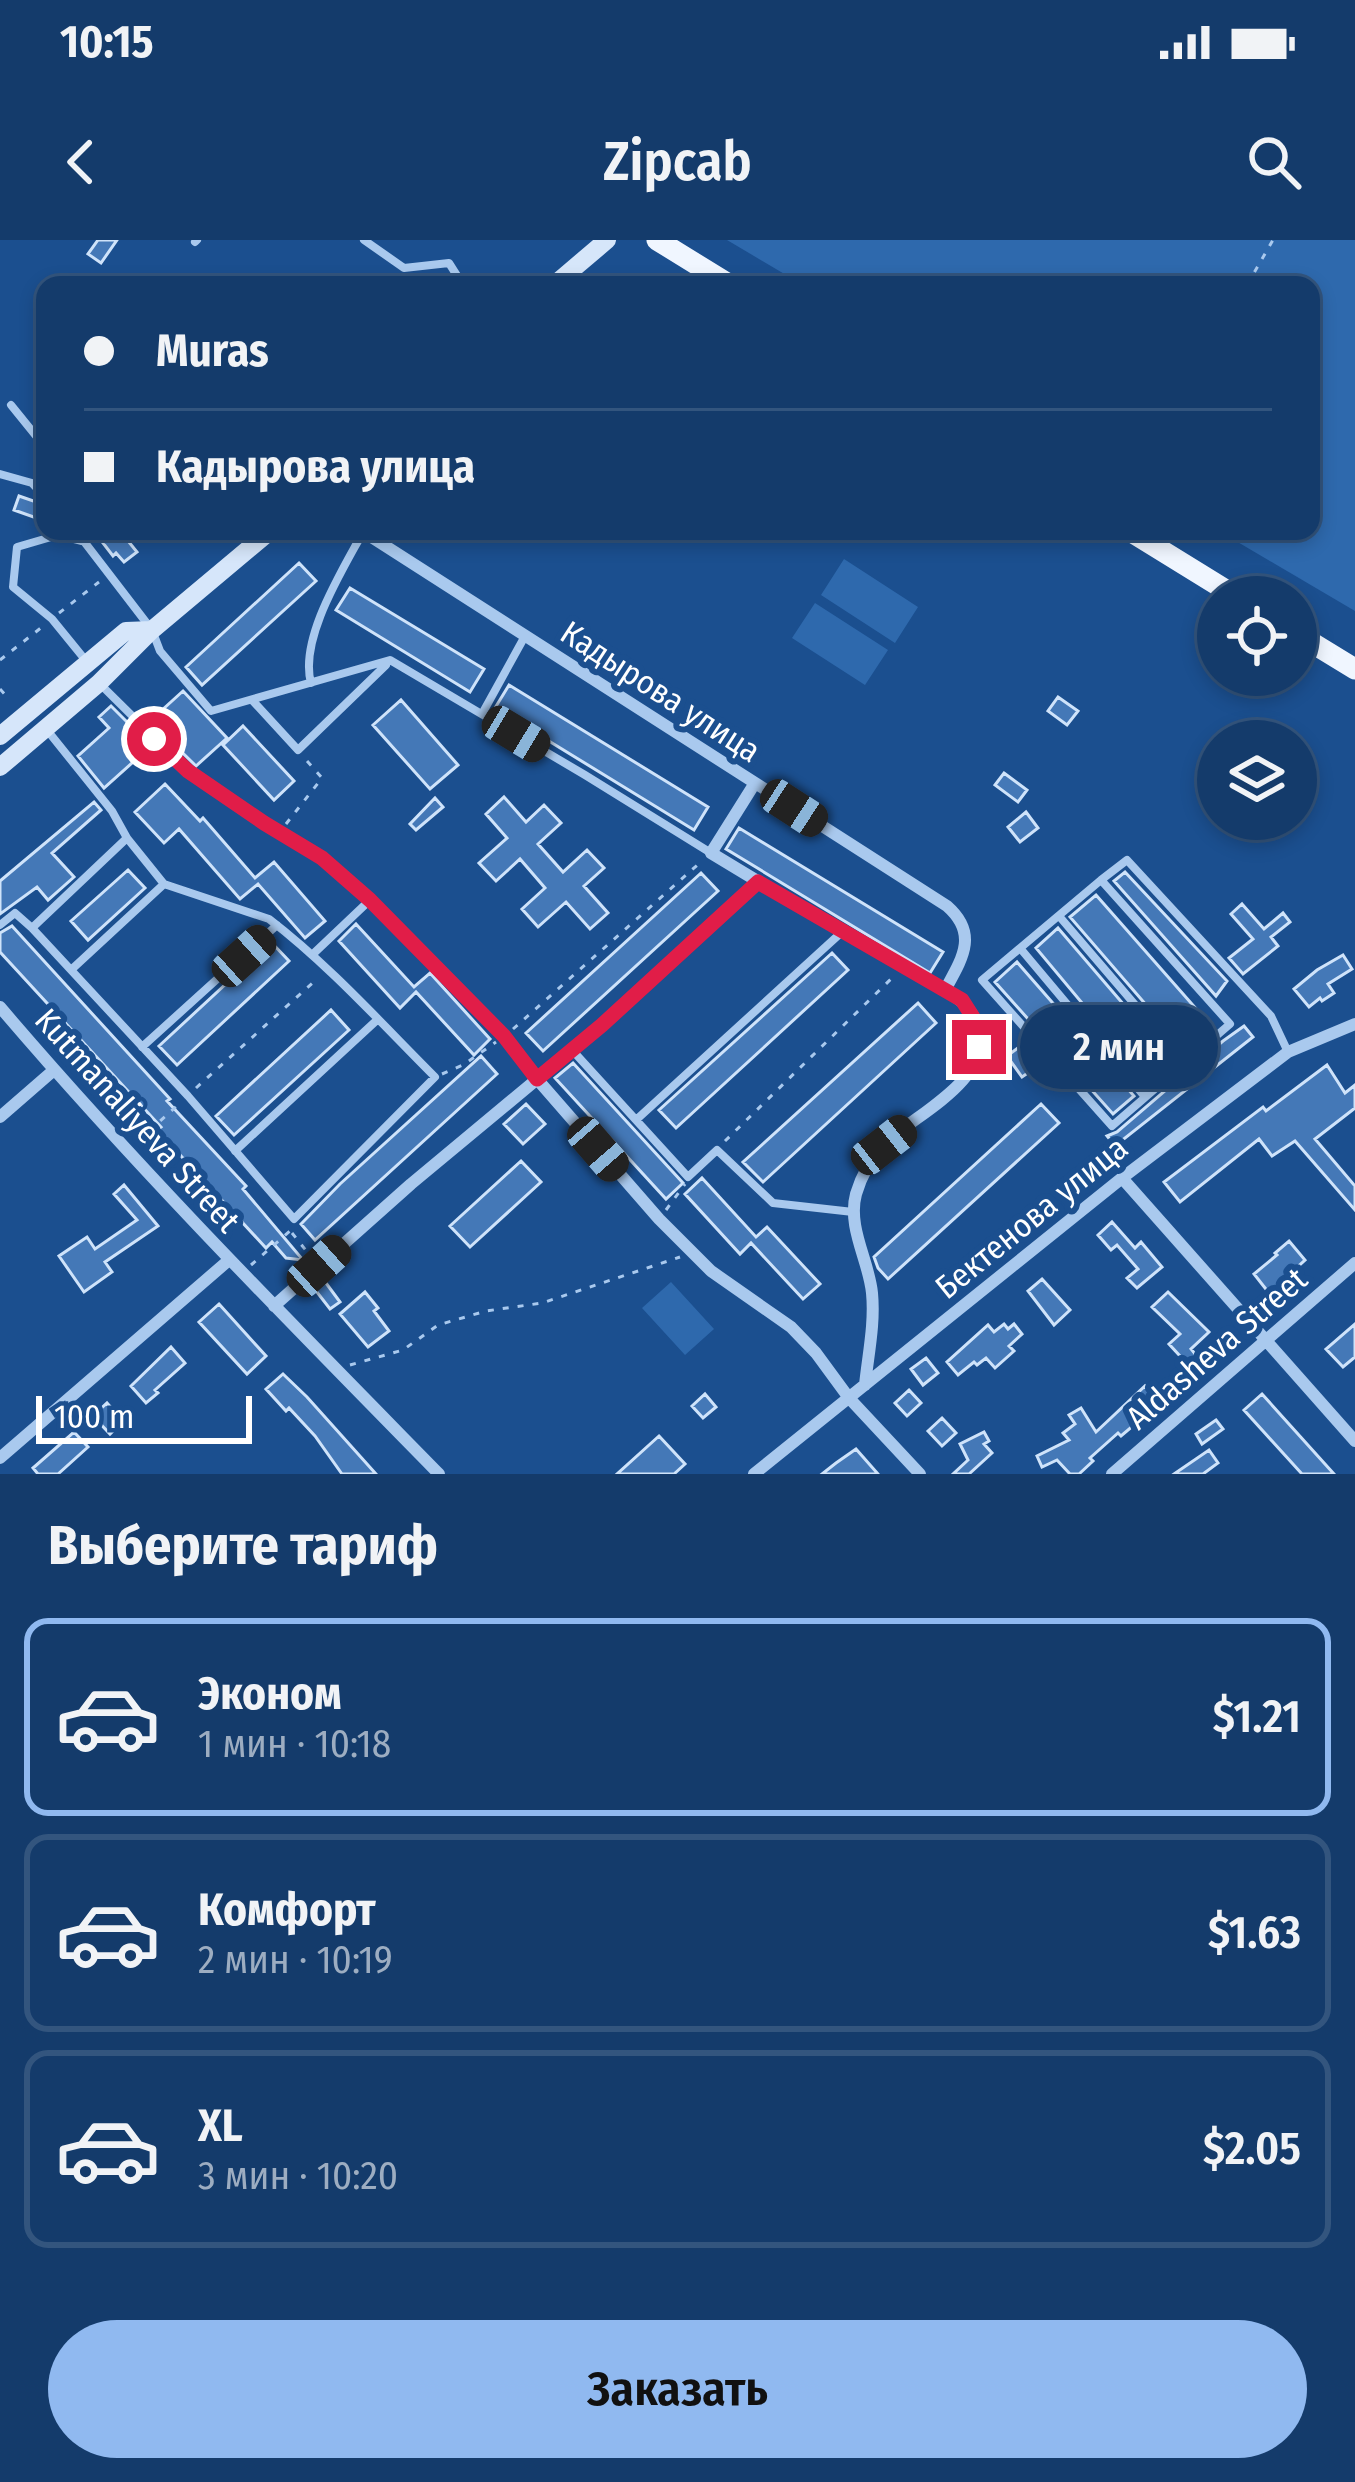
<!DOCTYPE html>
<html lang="ru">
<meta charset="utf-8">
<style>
body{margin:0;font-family:"Fira Sans Condensed",sans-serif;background:#1d4271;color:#f1f3f6;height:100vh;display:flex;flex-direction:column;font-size:45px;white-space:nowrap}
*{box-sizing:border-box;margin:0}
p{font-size:39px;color:#9dadc1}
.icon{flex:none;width:66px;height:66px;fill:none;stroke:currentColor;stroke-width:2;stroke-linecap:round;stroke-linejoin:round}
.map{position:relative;height:1234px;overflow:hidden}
.panel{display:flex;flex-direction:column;background:#143b6b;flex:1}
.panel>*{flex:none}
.banner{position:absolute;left:36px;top:36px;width:1284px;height:264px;border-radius:24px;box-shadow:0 6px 18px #0003,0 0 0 3px #33557e;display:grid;align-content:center;height:264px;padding:0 48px;background:#143b6b}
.tools{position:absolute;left:1197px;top:336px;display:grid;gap:24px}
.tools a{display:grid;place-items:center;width:120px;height:120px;border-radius:50%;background:#143b6b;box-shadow:0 6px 18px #0003,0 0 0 3px #33557e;font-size:60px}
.scale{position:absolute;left:36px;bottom:30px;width:216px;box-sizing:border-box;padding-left:12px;border:6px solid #fff;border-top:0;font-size:33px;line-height:42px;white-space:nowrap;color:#fff;-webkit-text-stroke:9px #1b4f8f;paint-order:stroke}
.end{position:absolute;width:54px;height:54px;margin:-27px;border:15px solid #e11d48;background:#fff;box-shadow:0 0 0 6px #fff}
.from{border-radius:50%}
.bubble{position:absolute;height:84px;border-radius:42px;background:#143b6b;box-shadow:0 6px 18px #0003,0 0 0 3px #33557e;font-size:39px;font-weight:600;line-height:84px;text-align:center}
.car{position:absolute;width:36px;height:72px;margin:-36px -18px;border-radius:15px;box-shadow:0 0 9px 3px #0007;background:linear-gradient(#222 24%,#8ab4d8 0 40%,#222 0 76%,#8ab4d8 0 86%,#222 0)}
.banner b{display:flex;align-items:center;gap:42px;height:114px;font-size:45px}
.banner b+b{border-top:3px solid #33557e}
.banner i{width:30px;height:30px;background:#f1f3f6}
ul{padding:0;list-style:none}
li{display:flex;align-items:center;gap:36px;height:198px;margin:0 24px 18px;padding:0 24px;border:6px solid #33557e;border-radius:24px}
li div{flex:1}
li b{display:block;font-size:45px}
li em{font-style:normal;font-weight:600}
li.on{border-color:#90b9f0}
li>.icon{width:108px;height:108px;stroke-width:1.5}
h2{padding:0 48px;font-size:54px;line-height:144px}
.primary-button{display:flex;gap:24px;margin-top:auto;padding:24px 48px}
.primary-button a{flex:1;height:138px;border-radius:72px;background:#90b9f0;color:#111;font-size:48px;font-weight:600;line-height:138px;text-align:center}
.status{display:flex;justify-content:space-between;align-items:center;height:84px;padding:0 60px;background:#143b6b;direction:ltr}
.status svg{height:33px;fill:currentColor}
header{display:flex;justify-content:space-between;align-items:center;height:156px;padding:0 48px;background:#143b6b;font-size:54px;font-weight:600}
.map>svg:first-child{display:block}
.green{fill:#2e69ad}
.building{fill:#4478b7;stroke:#cfe3fa;stroke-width:3}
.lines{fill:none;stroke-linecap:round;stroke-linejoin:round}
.path{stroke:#a9c9ee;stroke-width:3;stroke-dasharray:6 9;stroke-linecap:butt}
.lane{stroke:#a9c9ee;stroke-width:8}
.street{stroke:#a9c9ee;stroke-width:12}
.secondary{stroke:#d6e6fa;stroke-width:18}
.primary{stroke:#f0f6ff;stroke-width:21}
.route{stroke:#e11d48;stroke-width:15}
.labels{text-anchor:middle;stroke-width:12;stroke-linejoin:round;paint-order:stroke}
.street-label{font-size:33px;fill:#fff;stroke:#1b4f8f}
</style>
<div class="status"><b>10:15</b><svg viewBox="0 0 49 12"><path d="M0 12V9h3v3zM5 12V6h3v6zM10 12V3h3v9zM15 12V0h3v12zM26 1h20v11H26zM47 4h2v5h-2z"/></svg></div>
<header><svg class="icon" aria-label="back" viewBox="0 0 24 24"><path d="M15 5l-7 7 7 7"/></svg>Zipcab<svg class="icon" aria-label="search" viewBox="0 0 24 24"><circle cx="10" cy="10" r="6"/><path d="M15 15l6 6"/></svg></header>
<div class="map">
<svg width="1355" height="1234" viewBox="0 0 1355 1234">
<rect width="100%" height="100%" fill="#1b4f8f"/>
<!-- green -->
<path class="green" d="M727,0H1355V371L1219,291H1311V45H803Z
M844,319L918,367L895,403L821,355Z
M815,363L888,410L865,445L792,398Z
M671,1042L714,1089L685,1115L642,1068Z"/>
<!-- building -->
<path class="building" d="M98,0H117L101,23L88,14Z
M19,256L45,265L42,280L14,270Z
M105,291H120L137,312L124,322L116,313L113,316L103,303L110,298Z
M299,323L316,341L202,445L186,427Z
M350,348L484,429L470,452L336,370Z
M509,445L708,567L694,590L495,468Z
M183,451L227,498L196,526L150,481Z
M1058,457L1078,471L1067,485L1048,471Z
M401,460L458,525L430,549L373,485Z
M111,466L151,506L104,548L78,516L109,488L99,477Z
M243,486L294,541L274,560L223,505Z
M1004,533L1027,550L1018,562L995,545Z
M165,544L200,581L203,578L255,638L274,622L325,681L305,698L258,644L240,659L179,589L164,603L135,572Z
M504,557L526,582L544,565L561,583L538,604L563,632L587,610L604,628L584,646L608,673L590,689L566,662L538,687L522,669L545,648L520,619L496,641L479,623L507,598L486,574Z
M435,558L443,567L416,590L410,584Z
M94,562L101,570L52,613L74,637L48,660L37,647L0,674V641Z
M1026,572L1038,588L1020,602L1008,587Z
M739,588L943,712L930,733L726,609Z
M128,630L145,648L88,700L71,681Z
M1125,632L1227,741L1216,756L1114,641Z
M701,633L718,651L543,811L526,793Z
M1096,655L1213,788L1186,811L1070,677Z
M1242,664L1264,689L1283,673L1290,682L1271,697L1278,706L1243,734L1229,718L1253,699L1231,674Z
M356,684L414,747L430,733L490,799L474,815L416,752L400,768L339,701Z
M12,686L170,859L167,861L246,946L243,949L303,1020L286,1018L272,1002L266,1008L157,890L161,887L0,712V693Z
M1058,688L1173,822L1149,843L1036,708Z
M271,702L289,721L177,825L159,806Z
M832,713L848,730L676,888L659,870Z
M1343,715L1352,729L1328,744L1334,753L1322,761L1320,758L1309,767L1294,749L1317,730Z
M1017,722L1134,856L1113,874L995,742Z
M918,763L936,783L763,942L743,922Z
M331,770L349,790L234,895L216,876Z
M1244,786L1253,797L1115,906L1107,896L1117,892L1223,801Z
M1026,802L1036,813L1028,818L1035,828L1022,837L1007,816Z
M481,816L497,834L315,1000L301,984L340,944Z
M573,823L683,943L666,959L555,838Z
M1327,825L1345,853L1355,845V868L1315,899L1355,946V970L1295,901L1272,916L1259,899L1180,962L1164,942L1263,867L1266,871Z
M526,864L545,884L523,904L504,884Z
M1041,864L1059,883L888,1039L878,1028L874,1017Z
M521,921L541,942L470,1007L450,986Z
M702,938L756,997L767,987L820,1044L803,1059L751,1003L740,1014L685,954Z
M124,945L158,986L105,1022L112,1032L84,1052L59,1016L87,997L95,1009L137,980L114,954Z
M1112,982L1135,1008L1141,1002L1162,1027L1137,1048L1127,1038L1138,1029L1117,1005L1111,1010L1098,995Z
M1289,1001L1305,1020L1269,1053L1254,1034L1277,1015L1275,1013Z
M323,1039L340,1062L330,1069L313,1047Z
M1042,1039L1070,1070L1054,1085L1028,1051Z
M365,1052L378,1068L374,1071L389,1091L368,1107L340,1074Z
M1168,1052L1209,1092L1191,1109L1200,1120L1191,1128L1169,1104L1180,1094L1152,1067Z
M219,1064L266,1116L247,1134L199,1082Z
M1004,1084L1008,1089L1014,1084L1022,1094L1009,1106L1014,1111L995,1128L986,1118L977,1125L974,1122L958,1135L947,1122L988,1085L994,1092Z
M1355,1084V1117L1343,1127L1326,1109Z
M171,1107L185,1123L155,1150L158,1153L146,1163L131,1146Z
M926,1118L938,1133L923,1145L911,1129Z
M283,1134L307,1157L376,1234H342L315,1196L289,1168L286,1171L266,1149Z
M1145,1146L1160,1163L1121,1196L1118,1193L1090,1218L1093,1221L1079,1234H1070L1057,1220L1042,1227L1037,1216L1069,1200L1063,1193L1075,1184L1069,1175L1081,1168L1096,1192Z
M909,1150L921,1163L907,1176L895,1163Z
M705,1154L716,1167L703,1178L692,1166Z
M1262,1154L1334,1234H1302L1244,1170Z
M107,1163L123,1181L110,1194L93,1176Z
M942,1178L956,1193L942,1206L928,1191Z
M1216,1180L1223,1189L1202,1204L1196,1194Z
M74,1192L88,1207L58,1234H38L33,1228Z
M984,1192L989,1201L984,1204L992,1213L969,1234H953L968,1220L960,1204Z
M659,1196L685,1224L674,1234H617Z
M856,1209L878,1234H822L836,1223Z
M1209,1210L1218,1223L1203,1234H1174Z"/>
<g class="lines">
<!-- path -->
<path class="path" d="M1247,45L1273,0
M59,373L99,342
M0,420L42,387
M0,449L9,459
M286,584L322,538L307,521
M513,789L703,620
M442,834L463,825L496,802
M196,848L318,738
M138,901L180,863
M725,901L894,736
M666,970L685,944
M292,993L312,1018
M251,1025L290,991L292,987
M350,1125L403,1110L438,1085L486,1071L542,1063L680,1017"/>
<!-- lane -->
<path class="lane" d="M364,0L404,28L449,23L463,45
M195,2L197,0
M11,165L45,207
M0,234L32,243L45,257
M76,291L152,390L160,411L211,471L390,420L585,535L711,613
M81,301L58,295L17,307L13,347L52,379L87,422
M311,443C299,399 342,331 363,292
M100,444L188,531L264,583L322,618L370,660L504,796L537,839
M252,460L298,510L386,425
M482,474L525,396
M1101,640L1230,784L1112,886L982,740Z
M1101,640L1127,620L1271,776L1288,812
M760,643L944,750
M1059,676L1185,823
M0,685L15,673L32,688L188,856L294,979L435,837C381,783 329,725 269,679L164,644L127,598
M32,688L127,598L112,571L47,490
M1020,708L1145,857
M312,715L370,660
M71,730L164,644
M142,807L277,685
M573,811L688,937L717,910L773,963L853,972
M636,880L843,691
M235,911L377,780"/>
<!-- street -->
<path class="street" d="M362,291L947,666C979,694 962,719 945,750C961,759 975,772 979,791C989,844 912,875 883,906C871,919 861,937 856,954C847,987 869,1021 872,1053C875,1084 868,1115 865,1145
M0,767C139,930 289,1081 439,1234
M537,839L659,979L711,1031L791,1087L816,1113L849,1158L920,1234
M0,877L54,830
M1122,938L1355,1201
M274,1066L411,944L601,786L759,642L711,613L755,543
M0,1218L229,1020
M754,1234L1122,938L1288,812L1355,784
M1112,1234L1355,1023"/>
<!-- secondary -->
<path class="secondary" d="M554,45L607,0
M0,496L126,391L152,390
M0,527L99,443L152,390L270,291"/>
<!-- primary -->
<path class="primary" d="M657,0L730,45
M1130,291L1237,357
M1296,393L1355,429"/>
</g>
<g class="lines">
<!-- route -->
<path class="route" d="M154,499L188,531L264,583L322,618L370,660L504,796L537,839L602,785L758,642L962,760L976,782L979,807"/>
</g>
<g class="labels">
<!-- street labels -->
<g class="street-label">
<text transform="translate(661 451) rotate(33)" y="12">Кадырова улица</text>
<text transform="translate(138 880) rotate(48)" y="12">Kutmanaliyeva Street</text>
<text transform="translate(1031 977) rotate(-39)" y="12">Бектенова улица</text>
<text transform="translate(1216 1108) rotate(-41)" y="12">Aldasheva Street</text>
</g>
</g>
</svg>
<div class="tools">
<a><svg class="icon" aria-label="locate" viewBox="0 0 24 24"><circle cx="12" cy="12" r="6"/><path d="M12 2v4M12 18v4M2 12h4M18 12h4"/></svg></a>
<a><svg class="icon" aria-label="layers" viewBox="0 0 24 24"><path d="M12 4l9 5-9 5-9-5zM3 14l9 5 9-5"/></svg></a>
</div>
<div class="scale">100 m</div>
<i class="end from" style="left:154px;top:499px"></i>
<i class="end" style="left:979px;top:807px"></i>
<div class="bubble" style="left:1020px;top:765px;width:198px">2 мин</div>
<i class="car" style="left:516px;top:494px;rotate:121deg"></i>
<i class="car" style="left:794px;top:568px;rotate:123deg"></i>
<i class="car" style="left:244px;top:716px;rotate:48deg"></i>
<i class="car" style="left:884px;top:905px;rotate:52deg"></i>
<i class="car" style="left:598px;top:909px;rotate:139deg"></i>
<i class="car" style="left:319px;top:1026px;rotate:48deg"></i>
<div class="banner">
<b><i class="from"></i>Muras</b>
<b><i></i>Кадырова улица</b>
</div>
</div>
<section class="panel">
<h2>Выберите тариф</h2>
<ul>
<li class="on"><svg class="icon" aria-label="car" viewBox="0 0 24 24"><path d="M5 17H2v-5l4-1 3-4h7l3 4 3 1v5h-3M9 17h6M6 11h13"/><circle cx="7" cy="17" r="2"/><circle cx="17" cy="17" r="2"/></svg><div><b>Эконом</b><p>1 мин · 10:18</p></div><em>$1.21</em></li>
<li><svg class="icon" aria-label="car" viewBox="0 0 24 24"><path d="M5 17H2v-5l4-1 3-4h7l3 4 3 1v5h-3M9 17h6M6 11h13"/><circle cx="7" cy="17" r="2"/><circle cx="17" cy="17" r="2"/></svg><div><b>Комфорт</b><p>2 мин · 10:19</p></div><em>$1.63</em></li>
<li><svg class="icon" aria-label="car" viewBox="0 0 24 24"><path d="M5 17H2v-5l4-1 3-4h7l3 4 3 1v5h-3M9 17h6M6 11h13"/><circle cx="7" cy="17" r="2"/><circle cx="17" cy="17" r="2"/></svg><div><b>XL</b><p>3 мин · 10:20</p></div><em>$2.05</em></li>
</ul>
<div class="primary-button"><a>Заказать</a></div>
</section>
